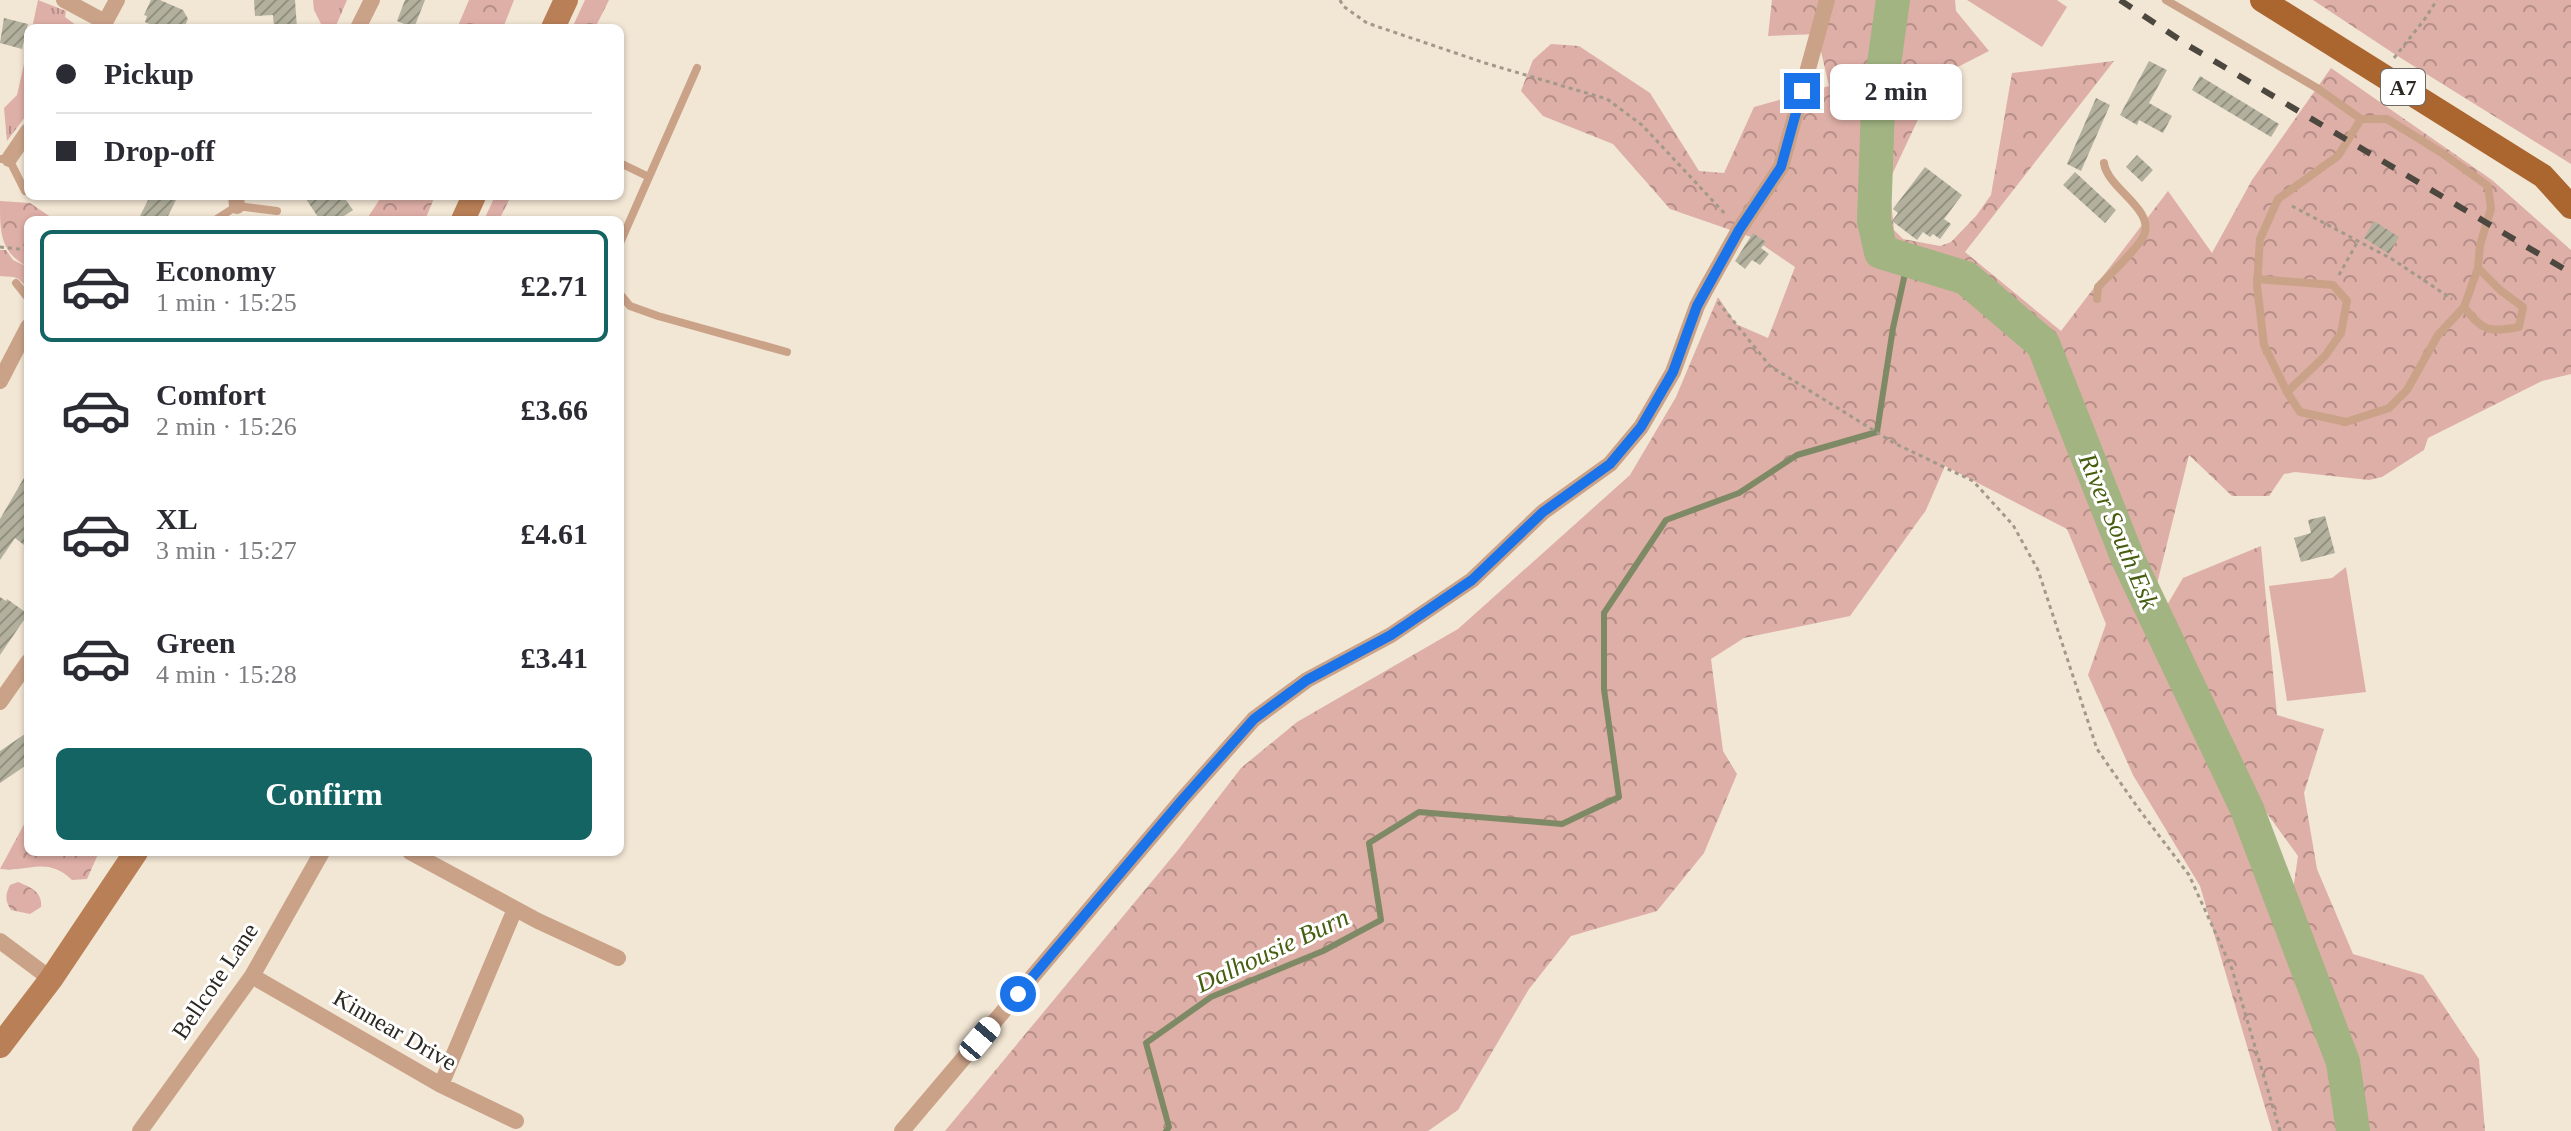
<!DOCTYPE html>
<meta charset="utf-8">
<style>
body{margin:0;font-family:Georgia,serif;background:#f2f2f3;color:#2b2b33;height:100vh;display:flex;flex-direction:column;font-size:30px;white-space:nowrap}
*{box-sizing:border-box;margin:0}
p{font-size:26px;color:#7c7c81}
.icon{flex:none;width:44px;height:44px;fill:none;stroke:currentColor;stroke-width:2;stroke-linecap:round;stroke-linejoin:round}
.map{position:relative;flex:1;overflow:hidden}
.panel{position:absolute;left:24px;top:216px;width:600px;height:640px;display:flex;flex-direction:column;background:#fff;border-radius:12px;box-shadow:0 2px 6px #0004}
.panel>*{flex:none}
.guide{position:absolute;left:24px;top:24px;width:600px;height:176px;border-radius:12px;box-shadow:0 2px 6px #0004;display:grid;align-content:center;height:176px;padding:0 32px;background:#fff}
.end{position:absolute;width:36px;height:36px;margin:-18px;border:10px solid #1a73e8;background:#fff;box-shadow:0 0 0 4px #fff}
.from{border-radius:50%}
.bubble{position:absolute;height:56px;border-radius:12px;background:#fff;box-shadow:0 2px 6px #0004;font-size:26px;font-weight:600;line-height:56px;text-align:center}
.car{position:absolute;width:24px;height:48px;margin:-24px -12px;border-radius:10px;box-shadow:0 0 6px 2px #0007;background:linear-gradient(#fff 24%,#345 0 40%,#fff 0 76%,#345 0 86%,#fff 0)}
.guide b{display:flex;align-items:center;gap:28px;height:76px;font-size:30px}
.guide b+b{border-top:2px solid #e1e1e2}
.guide i{width:20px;height:20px;background:#2b2b33}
ul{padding:14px 0 0;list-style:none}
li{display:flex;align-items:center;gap:24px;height:112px;margin:0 16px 12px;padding:0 16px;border:4px solid transparent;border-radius:12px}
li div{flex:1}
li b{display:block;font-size:30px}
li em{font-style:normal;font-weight:600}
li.selected{border-color:#146464}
li>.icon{width:72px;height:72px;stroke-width:1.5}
.button{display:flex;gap:16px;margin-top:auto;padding:16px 32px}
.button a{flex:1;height:92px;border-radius:12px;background:#146464;color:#fff;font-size:32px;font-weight:600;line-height:92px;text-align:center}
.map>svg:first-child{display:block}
.grass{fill:url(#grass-tufts)}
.forest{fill:url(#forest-crowns)}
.garden{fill:#deafa6}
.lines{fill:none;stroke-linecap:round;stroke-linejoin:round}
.stream{stroke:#7e8a65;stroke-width:6}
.river{stroke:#a1b482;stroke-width:34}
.building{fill:url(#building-hatch)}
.path{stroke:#a2998b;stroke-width:3;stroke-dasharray:4 4;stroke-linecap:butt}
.service{stroke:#caa288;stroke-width:8}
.minor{stroke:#caa288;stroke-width:16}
.secondary{stroke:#b97f57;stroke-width:24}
.primary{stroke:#ab652f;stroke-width:24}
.rail{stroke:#4d483f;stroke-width:6;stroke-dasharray:14 14;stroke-linecap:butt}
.route{stroke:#1a73e8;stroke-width:10}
.labels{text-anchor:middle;stroke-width:6;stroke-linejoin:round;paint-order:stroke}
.shield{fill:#fff;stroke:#6c6964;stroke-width:2}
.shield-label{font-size:22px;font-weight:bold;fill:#2d2922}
.street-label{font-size:24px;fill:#2d2922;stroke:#fff}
.water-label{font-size:26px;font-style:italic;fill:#475e11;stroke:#fff}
</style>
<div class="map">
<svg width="2571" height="1131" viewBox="0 0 2571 1131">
<defs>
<pattern id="grass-tufts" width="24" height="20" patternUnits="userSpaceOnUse" patternTransform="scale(2)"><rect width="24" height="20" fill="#deafa6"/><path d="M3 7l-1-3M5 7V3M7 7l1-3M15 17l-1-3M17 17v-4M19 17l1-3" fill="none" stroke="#b48e87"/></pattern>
<pattern id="forest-crowns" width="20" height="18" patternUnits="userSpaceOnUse" patternTransform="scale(2)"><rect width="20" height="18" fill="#deafa6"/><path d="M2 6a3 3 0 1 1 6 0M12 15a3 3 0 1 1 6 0" fill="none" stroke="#b48e87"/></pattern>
<pattern id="building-hatch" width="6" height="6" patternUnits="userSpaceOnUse" patternTransform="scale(2)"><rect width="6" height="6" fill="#b3b19e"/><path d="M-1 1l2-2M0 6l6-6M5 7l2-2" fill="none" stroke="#929080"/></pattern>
</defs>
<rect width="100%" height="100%" fill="#f2e6d4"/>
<!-- grass -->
<path class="grass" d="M38,0L66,11L65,17L80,28H32Z
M313,0H347L335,28H323L314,10Z
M28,46V113L7,141L4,108L17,95Z
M0,250H6L13,260L28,267V289C16,274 17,278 0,276Z"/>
<!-- forest -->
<path class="forest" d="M469,0H514L503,28H457Z
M585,0H609L595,28H572Z
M1772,0H1955L1956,11L1989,51L1938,77L1889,181L1894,230L1903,239L1940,246L1951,242L1976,216L1991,195L2012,73L2114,61L1965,252L2061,331L2168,191L2212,253L2252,180L2331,68L2492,180L2571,250V374L2542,381L2428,438L2424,450L2382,477L2369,480L2295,472L2284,474L2269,496H2232L2189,455L2151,608L2229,775L2289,918L2298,856L2250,790L2160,617L2183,578L2261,546L2277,715L2324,729L2304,793L2317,869L2353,954L2423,975L2479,1059L2485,1131H2272L2200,886L2133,775L2088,675L2106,624L2067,529L1945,466L1926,510L1850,616L1744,638L1711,659L1723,751L1737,774L1704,853L1657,911L1571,936L1529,989L1458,1110L1428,1131H945L1178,850L1241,768L1297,722L1458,629L1630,475L1676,397L1718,297L1736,324L1768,338L1795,267L1751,237L1670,209L1613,144L1543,116L1521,91L1533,60L1551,44L1579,46L1650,93L1699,171L1724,173L1754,107L1829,86L1817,34L1768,36Z
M2313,0H2571V164L2396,55Z
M382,196H435L425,220H366Z
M495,196H511L499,220H484Z
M0,201L30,203L55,220H28V267C0,252 0,233 0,201Z
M28,817V852H99L87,879L72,880C47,856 30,872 0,869Z
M18,882C30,887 43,892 41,907L30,914L11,910C5,901 5,895 10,885Z"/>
<!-- garden -->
<path class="garden" d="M1967,0H2057L2067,7L2042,47Z
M2346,567L2366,692L2287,701L2269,586L2332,578Z"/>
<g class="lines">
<!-- stream -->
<path class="stream" d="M1166,1131L1169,1127L1146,1043L1211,997L1323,951L1381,920L1369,843L1419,812L1562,824L1619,797L1604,689V613L1666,520L1739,493L1797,455L1877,432L1893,328L1908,260"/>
<!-- river -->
<path class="river" d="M1893,0L1878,106L1874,221L1881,252L1966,278L2043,344L2128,559L2247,809L2343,1062L2353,1131"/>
</g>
<!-- building -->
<path class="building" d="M151,0H160L183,10L188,19L184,28H158L145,22L147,16L144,15Z
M254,0H295L297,28H274L273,15L255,16Z
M405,0H425L414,28L397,21Z
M4,18L28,24L22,49L0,43Z
M2149,61L2167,70L2149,103L2172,116L2163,133L2139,120L2137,125L2120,115Z
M2200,76L2279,124L2271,137L2192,90Z
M2096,98L2110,105L2081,171L2067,164Z
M2137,155L2153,170L2142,182L2126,167Z
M1925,167L1962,195L1944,219L1951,224L1940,239L1933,234L1930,237L1923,232L1917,240L1892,221L1898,213L1893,209Z
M2075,172L2116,210L2105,223L2063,185Z
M150,196H178L166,220H138Z
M304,196H343L353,210L338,220H320Z
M2374,221L2399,237L2389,254L2364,238Z
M1753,233L1766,242L1761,248L1769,254L1760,265L1752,260L1745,269L1735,261Z
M28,471V548L15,538L0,560V519Z
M2325,516L2335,553L2301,562L2294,538L2311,533L2308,520Z
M0,597L6,601L7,599L28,614L0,655Z
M28,732V764L0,783V751Z"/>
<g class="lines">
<!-- path -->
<path class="path" d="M1340,0L1343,6L1367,23L1485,63L1607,99L1642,125L1727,216
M2394,58L2424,20L2437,0
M2292,206L2392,259L2452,299
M0,247L28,250
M2339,275L2358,241
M1718,302L1770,366L1894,443L1973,481L2013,525L2038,570L2097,749L2138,808L2189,875L2232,969L2280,1131"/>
<!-- service -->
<path class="service" d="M2166,0L2317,88L2361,119H2387L2442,153L2488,186L2491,209L2480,245L2478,268L2464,307L2438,335L2407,390L2389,408L2346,422L2300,412L2287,392L2264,345L2257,286L2260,239L2278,199L2338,156L2361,119
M0,159H9L25,191
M620,163L649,177
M215,220L237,206L277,211
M620,243L697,68
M2257,279L2333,285L2347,301L2341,333L2325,356L2287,392
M16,283L28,298
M620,294L630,306L658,316L787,352
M2097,299L2098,287C2109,275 2138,249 2144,235C2155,209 2107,188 2104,163
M2464,307C2483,332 2489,332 2519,327L2523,307L2500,290L2478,268"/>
<!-- minor -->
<path class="minor" d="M64,0L105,22
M102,28L117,0
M358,28L372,0
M9,159L28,131
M236,196L237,206
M0,381L28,327
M0,702L28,662
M410,852L538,921L618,958
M0,941L51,979
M252,976L441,1085L516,1121
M441,1085L515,909
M140,1131L252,976L322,852
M902,1131L1182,800L1254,719L1307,680L1391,635L1472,580L1543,512L1610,464L1641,427L1673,372L1697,306L1706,289L1739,230L1781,167L1827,0"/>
<!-- secondary -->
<path class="secondary" d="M553,28L566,0
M463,220L474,196
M0,1046L51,979L136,852"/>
<!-- primary -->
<path class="primary" d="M2262,0L2543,176L2571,207"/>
<!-- rail -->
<path class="rail" d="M2120,0L2189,46L2571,273"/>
</g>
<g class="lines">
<!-- route -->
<path class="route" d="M1018,994L1182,800L1254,719L1307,680L1391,635L1472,580L1543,512L1610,464L1641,427L1673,372L1697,306L1739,230L1781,167L1802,91"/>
</g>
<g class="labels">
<!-- shield labels -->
<rect class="shield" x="2381" y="69" width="44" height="36" rx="6"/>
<g class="shield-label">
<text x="2403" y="95">A7</text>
</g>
<!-- street labels -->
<g class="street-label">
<text transform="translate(215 981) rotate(-56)" y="8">Bellcote Lane</text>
<text transform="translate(395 1030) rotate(30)" y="8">Kinnear Drive</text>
</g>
<!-- water labels -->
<g class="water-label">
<text transform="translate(2119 531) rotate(67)" y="9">River South Esk</text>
<text transform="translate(1272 950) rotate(-25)" y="9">Dalhousie Burn</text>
</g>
</g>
</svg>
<i class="end from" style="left:1018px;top:994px"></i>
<i class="end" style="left:1802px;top:91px"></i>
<div class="bubble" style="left:1830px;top:64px;width:132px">2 min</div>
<i class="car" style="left:980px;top:1039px;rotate:40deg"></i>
<div class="guide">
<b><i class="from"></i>Pickup</b>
<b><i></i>Drop-off</b>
</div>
<section class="panel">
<ul>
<li class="selected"><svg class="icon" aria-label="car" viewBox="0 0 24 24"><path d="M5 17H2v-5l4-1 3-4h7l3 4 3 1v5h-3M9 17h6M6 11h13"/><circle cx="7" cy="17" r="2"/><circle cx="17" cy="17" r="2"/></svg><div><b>Economy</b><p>1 min · 15:25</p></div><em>£2.71</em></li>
<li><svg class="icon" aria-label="car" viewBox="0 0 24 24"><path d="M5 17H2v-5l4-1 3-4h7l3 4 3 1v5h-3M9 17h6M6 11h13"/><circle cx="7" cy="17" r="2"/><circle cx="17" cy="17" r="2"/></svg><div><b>Comfort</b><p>2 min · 15:26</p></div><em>£3.66</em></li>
<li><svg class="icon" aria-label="car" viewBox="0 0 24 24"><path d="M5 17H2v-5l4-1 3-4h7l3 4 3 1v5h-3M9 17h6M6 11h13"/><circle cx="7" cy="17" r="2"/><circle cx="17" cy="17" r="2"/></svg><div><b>XL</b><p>3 min · 15:27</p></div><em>£4.61</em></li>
<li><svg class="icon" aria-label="car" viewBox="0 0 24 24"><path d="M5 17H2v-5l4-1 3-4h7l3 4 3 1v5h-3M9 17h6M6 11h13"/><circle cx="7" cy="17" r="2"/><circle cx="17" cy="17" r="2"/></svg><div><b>Green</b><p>4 min · 15:28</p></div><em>£3.41</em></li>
</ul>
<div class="button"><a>Confirm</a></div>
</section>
</div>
